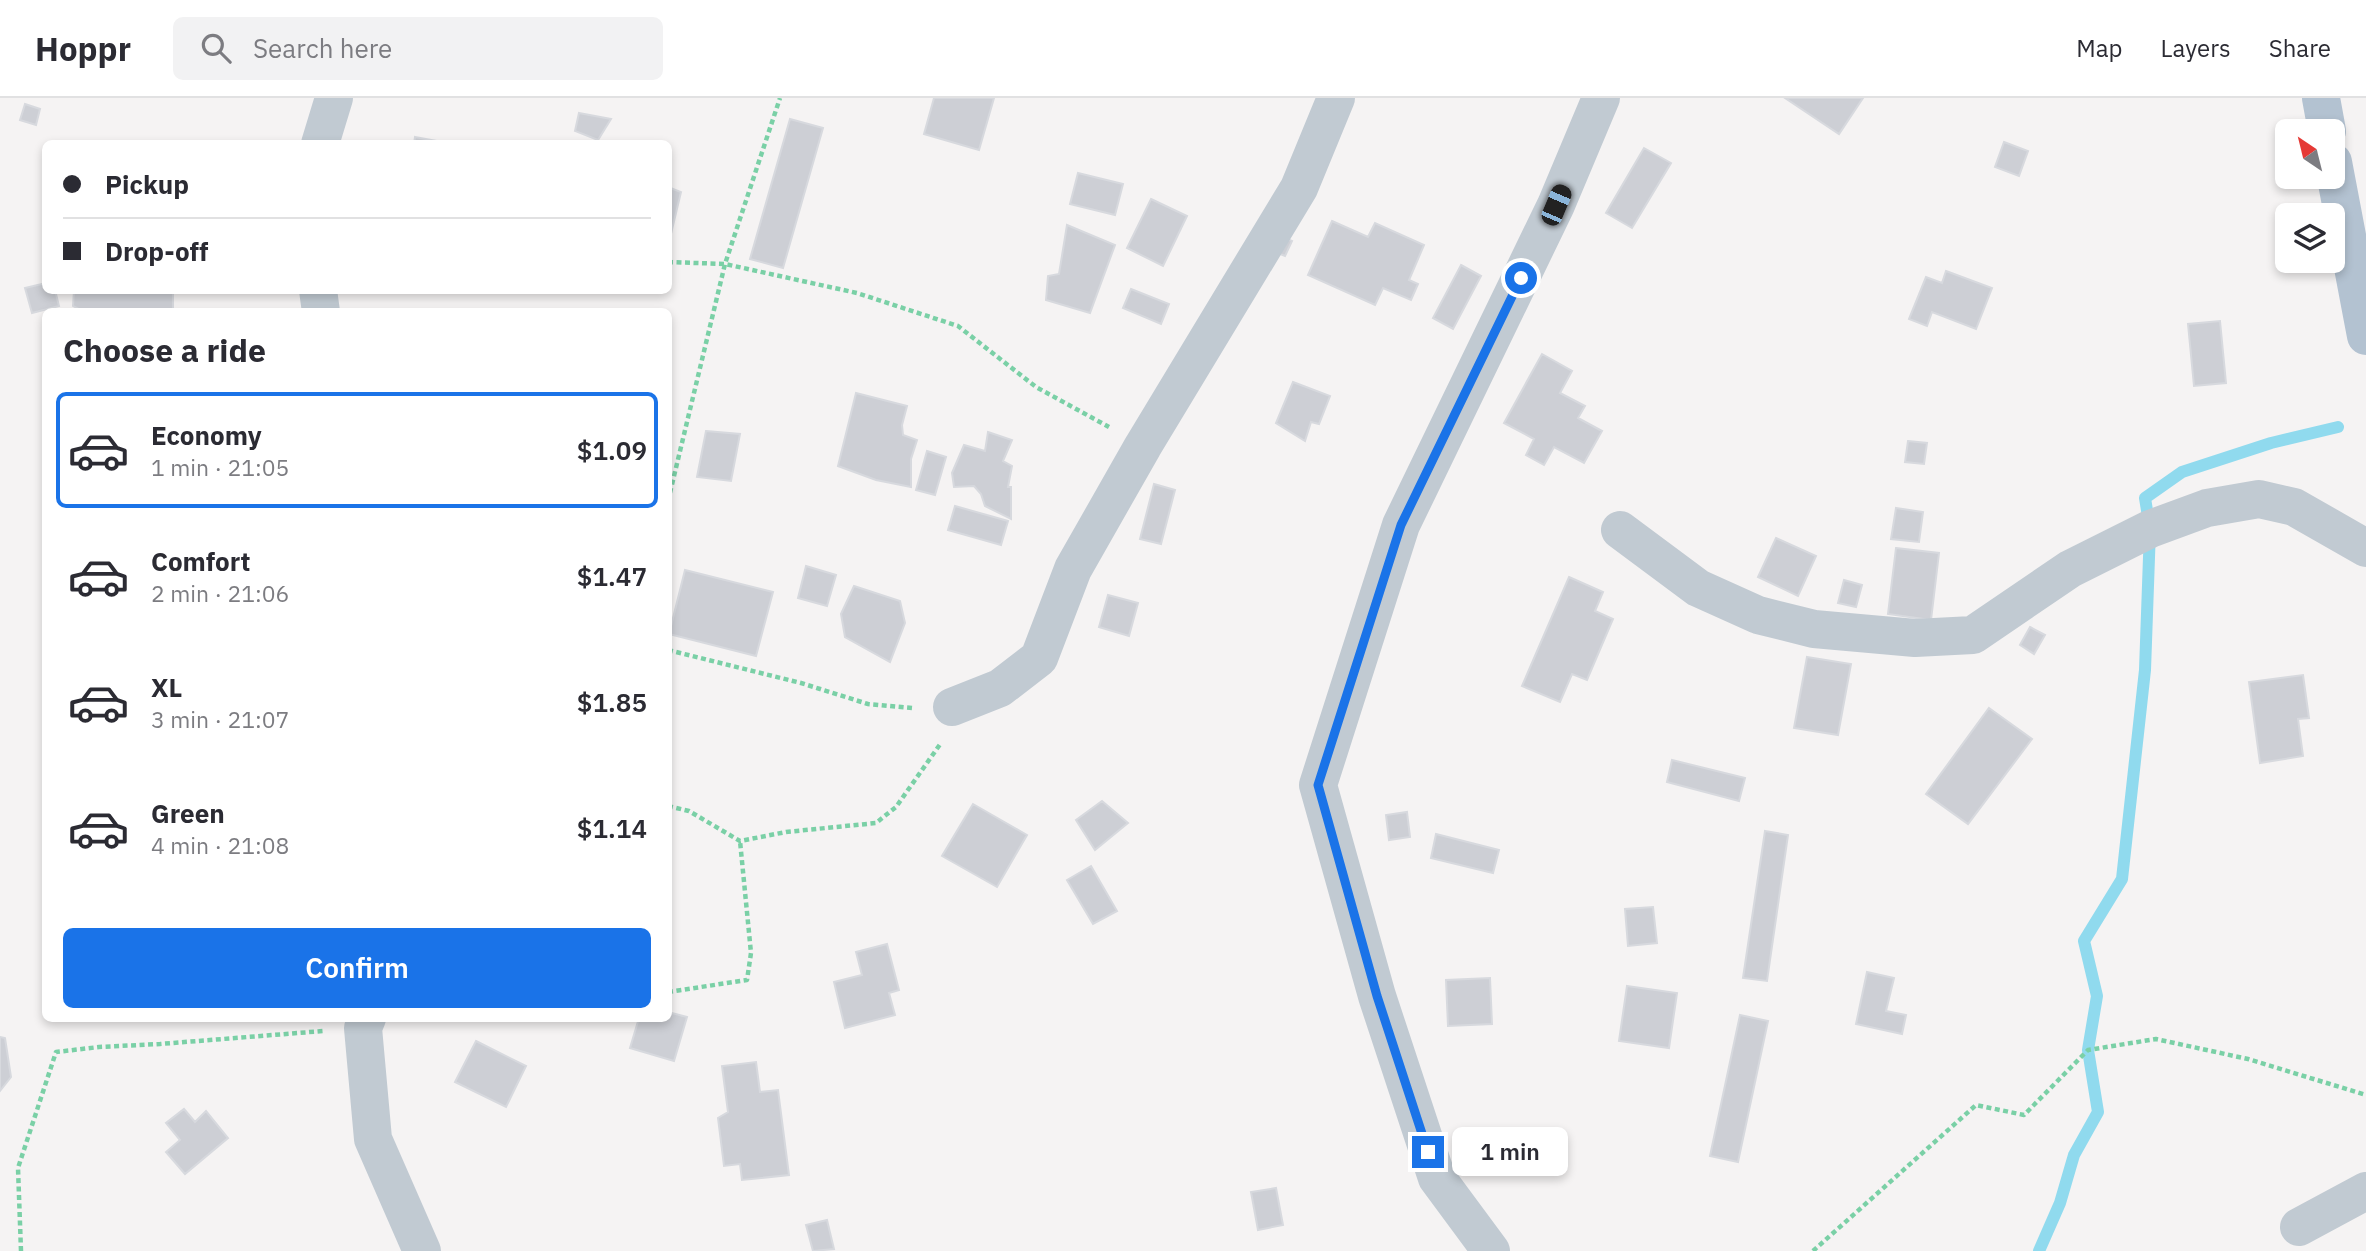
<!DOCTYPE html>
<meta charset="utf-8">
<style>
body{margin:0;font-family:"IBM Plex Sans",sans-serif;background:#f2f2f3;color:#2b2b33;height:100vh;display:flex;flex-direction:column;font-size:26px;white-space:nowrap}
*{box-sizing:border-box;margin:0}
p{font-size:23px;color:#7c7c81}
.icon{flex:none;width:38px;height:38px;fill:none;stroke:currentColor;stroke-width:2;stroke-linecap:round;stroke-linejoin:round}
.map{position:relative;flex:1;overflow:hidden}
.panel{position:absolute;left:42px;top:210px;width:630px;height:714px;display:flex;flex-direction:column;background:#fff;border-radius:10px;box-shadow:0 4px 10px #0003}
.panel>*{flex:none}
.guide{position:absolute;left:42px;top:42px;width:630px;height:154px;border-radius:10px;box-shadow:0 4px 10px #0003;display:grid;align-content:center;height:154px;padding:0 21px;background:#fff}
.needle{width:46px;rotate:325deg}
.buttons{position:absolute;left:2275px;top:21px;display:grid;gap:14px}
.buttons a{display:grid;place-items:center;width:70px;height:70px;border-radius:10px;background:#fff;box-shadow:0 4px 10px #0003;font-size:35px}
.end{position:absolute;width:32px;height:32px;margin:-16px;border:9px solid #1a73e8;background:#fff;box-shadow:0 0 0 4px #fff}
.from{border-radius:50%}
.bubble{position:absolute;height:49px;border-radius:10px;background:#fff;box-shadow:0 4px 10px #0003;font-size:23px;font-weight:600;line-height:49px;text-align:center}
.car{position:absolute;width:21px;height:42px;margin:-21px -10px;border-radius:9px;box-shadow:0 0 5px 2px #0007;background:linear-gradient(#222 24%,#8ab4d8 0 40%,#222 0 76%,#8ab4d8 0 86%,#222 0)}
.guide b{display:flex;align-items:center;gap:24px;height:66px;font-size:26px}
.guide b+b{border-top:2px solid #e1e1e2}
.guide i{width:18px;height:18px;background:#2b2b33}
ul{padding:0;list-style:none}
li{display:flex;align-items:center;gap:21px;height:116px;margin:0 14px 10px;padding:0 7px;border:4px solid transparent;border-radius:10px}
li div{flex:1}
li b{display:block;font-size:26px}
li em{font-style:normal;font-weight:600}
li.active{border-color:#1a73e8}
li>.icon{width:63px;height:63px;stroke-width:1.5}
h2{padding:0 21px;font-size:32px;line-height:84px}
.button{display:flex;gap:14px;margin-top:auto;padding:14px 21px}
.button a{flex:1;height:80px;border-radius:10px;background:#1a73e8;color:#fff;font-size:28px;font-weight:600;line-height:80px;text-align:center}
header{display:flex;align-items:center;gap:42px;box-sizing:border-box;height:98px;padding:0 35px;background:#fff;border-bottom:2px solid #e1e1e2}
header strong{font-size:33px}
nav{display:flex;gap:38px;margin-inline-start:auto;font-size:24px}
.search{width:490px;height:63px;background:#f2f2f3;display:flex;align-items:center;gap:18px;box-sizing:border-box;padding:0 24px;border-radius:10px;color:#7c7c81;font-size:26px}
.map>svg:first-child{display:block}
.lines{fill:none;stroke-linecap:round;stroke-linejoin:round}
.stream{stroke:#90daee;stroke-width:12}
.building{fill:#cdcfd5;stroke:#d7d9de;stroke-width:2}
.path{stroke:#7ad0a6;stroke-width:4.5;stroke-dasharray:5 3.5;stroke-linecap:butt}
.minor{stroke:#c1cad2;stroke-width:38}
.major{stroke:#b3c2d1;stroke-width:38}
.route{stroke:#1a73e8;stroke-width:9}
</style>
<header>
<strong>Hoppr</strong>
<div class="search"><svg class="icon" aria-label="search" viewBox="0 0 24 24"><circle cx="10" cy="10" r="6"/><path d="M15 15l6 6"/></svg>Search here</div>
<nav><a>Map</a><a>Layers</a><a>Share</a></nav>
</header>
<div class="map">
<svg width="2366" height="1153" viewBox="0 0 2366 1153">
<rect width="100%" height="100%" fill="#f5f3f3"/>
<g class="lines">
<!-- stream -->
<path class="stream" d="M2039,1153L2060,1105L2074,1057L2098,1014L2088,952L2097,898L2084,843L2122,781L2145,572L2150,431L2145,400L2182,374L2271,345L2338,329"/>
</g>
<!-- building -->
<path class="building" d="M934,0H994L979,52L924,36Z
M1785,0H1863L1839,36Z
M25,6L40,11L36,27L20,22Z
M579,15L611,21L598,42L575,33Z
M790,21L823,30L783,170L750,161Z
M415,39L453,46H414Z
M2004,44L2028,53L2019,78L1995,69Z
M1644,50L1671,65L1632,130L1606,115Z
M1078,75L1123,86L1115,117L1070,106Z
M668,89L681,94L670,140L668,139Z
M1151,101L1187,118L1163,168L1127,150Z
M1332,123L1368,139L1375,125L1424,147L1409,182L1418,186L1411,202L1383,190L1375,207L1308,177Z
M1067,127L1115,147L1090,215L1046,202L1048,178L1059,176Z
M1276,136L1292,143L1285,158L1270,152Z
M1461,167L1481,178L1453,231L1433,220Z
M1946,173L1992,190L1976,231L1932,214L1927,228L1909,221L1926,179L1942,185Z
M46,185V192H55L59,208L32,215L25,190Z
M1131,191L1169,206L1161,226L1123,210Z
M74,192H173V211L142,214H84L73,208Z
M2220,223L2226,285L2194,288L2188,226Z
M1542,256L1572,273L1560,295L1585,308L1578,320L1602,333L1584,365L1554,349L1544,367L1526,357L1534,341L1504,325Z
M1293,284L1330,298L1319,326L1311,324L1305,343L1276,325Z
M856,295L907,308L902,327L903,337L917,342L911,361V389L876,382L838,368Z
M706,333L740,336L731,383L697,379Z
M988,334L1012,342L1003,363L1012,368L1008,389H1011V421L985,408L981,396L974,388L954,389L952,375L964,347L985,353Z
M1908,343L1927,345L1924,366L1905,364Z
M927,353L946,359L935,397L916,392Z
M1154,386L1175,392L1161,446L1140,441Z
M955,408L1008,423L1001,447L948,432Z
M1896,410L1923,414L1919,444L1891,441Z
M1776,440L1816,458L1798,498L1758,479Z
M1896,450L1939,455L1931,522L1888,516Z
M806,468L836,477L827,508L798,500Z
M685,472L773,494L756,558L669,536Z
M1569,479L1603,494L1595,513L1613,521L1587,582L1572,576L1560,604L1522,588Z
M1844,482L1862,487L1856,509L1838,505Z
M854,488L900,503L905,525L890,564L845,539L841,516Z
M1108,497L1138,505L1129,538L1099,529Z
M2030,529L2045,537L2034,556L2020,547Z
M1807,559L1851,566L1838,637L1794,630Z
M2303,577L2309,620L2298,621L2303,658L2260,665L2249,584Z
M1989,610L2032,641L1968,726L1926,696Z
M1672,662L1745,680L1739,703L1667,684Z
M1102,703L1128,725L1095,752L1076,722Z
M973,706L1027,737L997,789L942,758Z
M1407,714L1410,739L1389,742L1386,717Z
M1765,733L1788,737L1767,883L1743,880Z
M1436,736L1499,752L1493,775L1431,760Z
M1091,768L1117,813L1093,826L1067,782Z
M1653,809L1657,845L1628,848L1625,811Z
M887,846L899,892L889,895L895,917L845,930L834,884L862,877L856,854Z
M1867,874L1894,880L1886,913L1906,917L1902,936L1856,926Z
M1490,880L1492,926L1448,928L1446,882Z
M1627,888L1677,895L1669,950L1619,943Z
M668,914L687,919L674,963L630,950L639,920H668Z
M1740,917L1768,923L1738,1064L1710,1058Z
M0,939L5,940L11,979L0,993Z
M476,943L526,968L506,1009L455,984Z
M756,964L760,994L778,992L789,1077L742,1082L740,1066L724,1068L718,1020L728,1014L722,968Z
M184,1011L195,1024L206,1013L228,1040L185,1076L166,1054L180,1042L166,1025Z
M1276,1090L1283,1127L1258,1132L1251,1094Z
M827,1122L834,1151L813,1153L806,1127Z"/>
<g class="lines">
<!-- path -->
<path class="path" d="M668,164L725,166L857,195L958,228L1036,289L1109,329
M668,403L725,166L780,0
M668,552L801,585L868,606L912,610
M668,708L689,713L740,743L786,734L876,725L896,709L941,645
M668,894L747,882L751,855L740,743
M21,1153L18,1070L56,954L99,949L160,946L323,933
M1813,1153L1976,1007L2024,1017L2088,952L2156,941L2248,961L2366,997"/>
<!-- minor -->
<path class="minor" d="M320,46L334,0
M318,192L321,214
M1620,432L1698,490L1758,517L1814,531L1915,540L1973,537L2070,471L2150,431L2207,410L2259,401L2294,409L2366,450
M952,609L1000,590L1039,560L1073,471L1143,348L1299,90L1336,0
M367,920L363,930L373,1041L422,1153
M2299,1129L2366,1093
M1491,1153L1437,1080L1377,898L1318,687L1401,427L1556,107L1601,0"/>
<!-- major -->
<path class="major" d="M2321,0L2327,33
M2333,64L2366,238"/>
</g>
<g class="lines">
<!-- route -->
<path class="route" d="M1428,1054L1377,898L1318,687L1401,427L1521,180"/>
</g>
</svg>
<div class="buttons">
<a><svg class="needle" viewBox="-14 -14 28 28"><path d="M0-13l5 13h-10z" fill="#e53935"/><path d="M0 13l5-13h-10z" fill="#7c7c81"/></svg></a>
<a><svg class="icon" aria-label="layers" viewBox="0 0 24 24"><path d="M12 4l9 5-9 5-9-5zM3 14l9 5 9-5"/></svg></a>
</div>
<i class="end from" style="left:1521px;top:180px"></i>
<i class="end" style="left:1428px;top:1054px"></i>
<div class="bubble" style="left:1452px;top:1029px;width:116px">1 min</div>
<i class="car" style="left:1556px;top:107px;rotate:23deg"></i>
<div class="guide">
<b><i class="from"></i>Pickup</b>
<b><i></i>Drop-off</b>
</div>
<section class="panel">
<h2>Choose a ride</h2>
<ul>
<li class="active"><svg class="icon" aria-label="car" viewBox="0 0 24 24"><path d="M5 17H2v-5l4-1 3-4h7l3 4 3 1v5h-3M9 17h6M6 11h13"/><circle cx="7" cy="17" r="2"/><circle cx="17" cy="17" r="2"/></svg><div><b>Economy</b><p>1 min · 21:05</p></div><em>$1.09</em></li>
<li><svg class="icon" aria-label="car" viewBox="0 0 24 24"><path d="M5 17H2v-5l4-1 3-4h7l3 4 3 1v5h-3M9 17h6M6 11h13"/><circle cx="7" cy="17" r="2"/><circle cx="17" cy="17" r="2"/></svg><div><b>Comfort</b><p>2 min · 21:06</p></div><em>$1.47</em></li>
<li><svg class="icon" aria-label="car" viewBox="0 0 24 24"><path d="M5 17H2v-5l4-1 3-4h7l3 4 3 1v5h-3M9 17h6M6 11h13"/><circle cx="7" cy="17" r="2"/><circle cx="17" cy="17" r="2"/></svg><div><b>XL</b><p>3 min · 21:07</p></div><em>$1.85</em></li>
<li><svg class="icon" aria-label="car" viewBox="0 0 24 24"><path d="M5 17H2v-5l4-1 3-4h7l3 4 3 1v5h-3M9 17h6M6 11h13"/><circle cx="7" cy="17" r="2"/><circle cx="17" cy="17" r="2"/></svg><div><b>Green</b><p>4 min · 21:08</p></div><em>$1.14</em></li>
</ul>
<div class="button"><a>Confirm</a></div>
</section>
</div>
